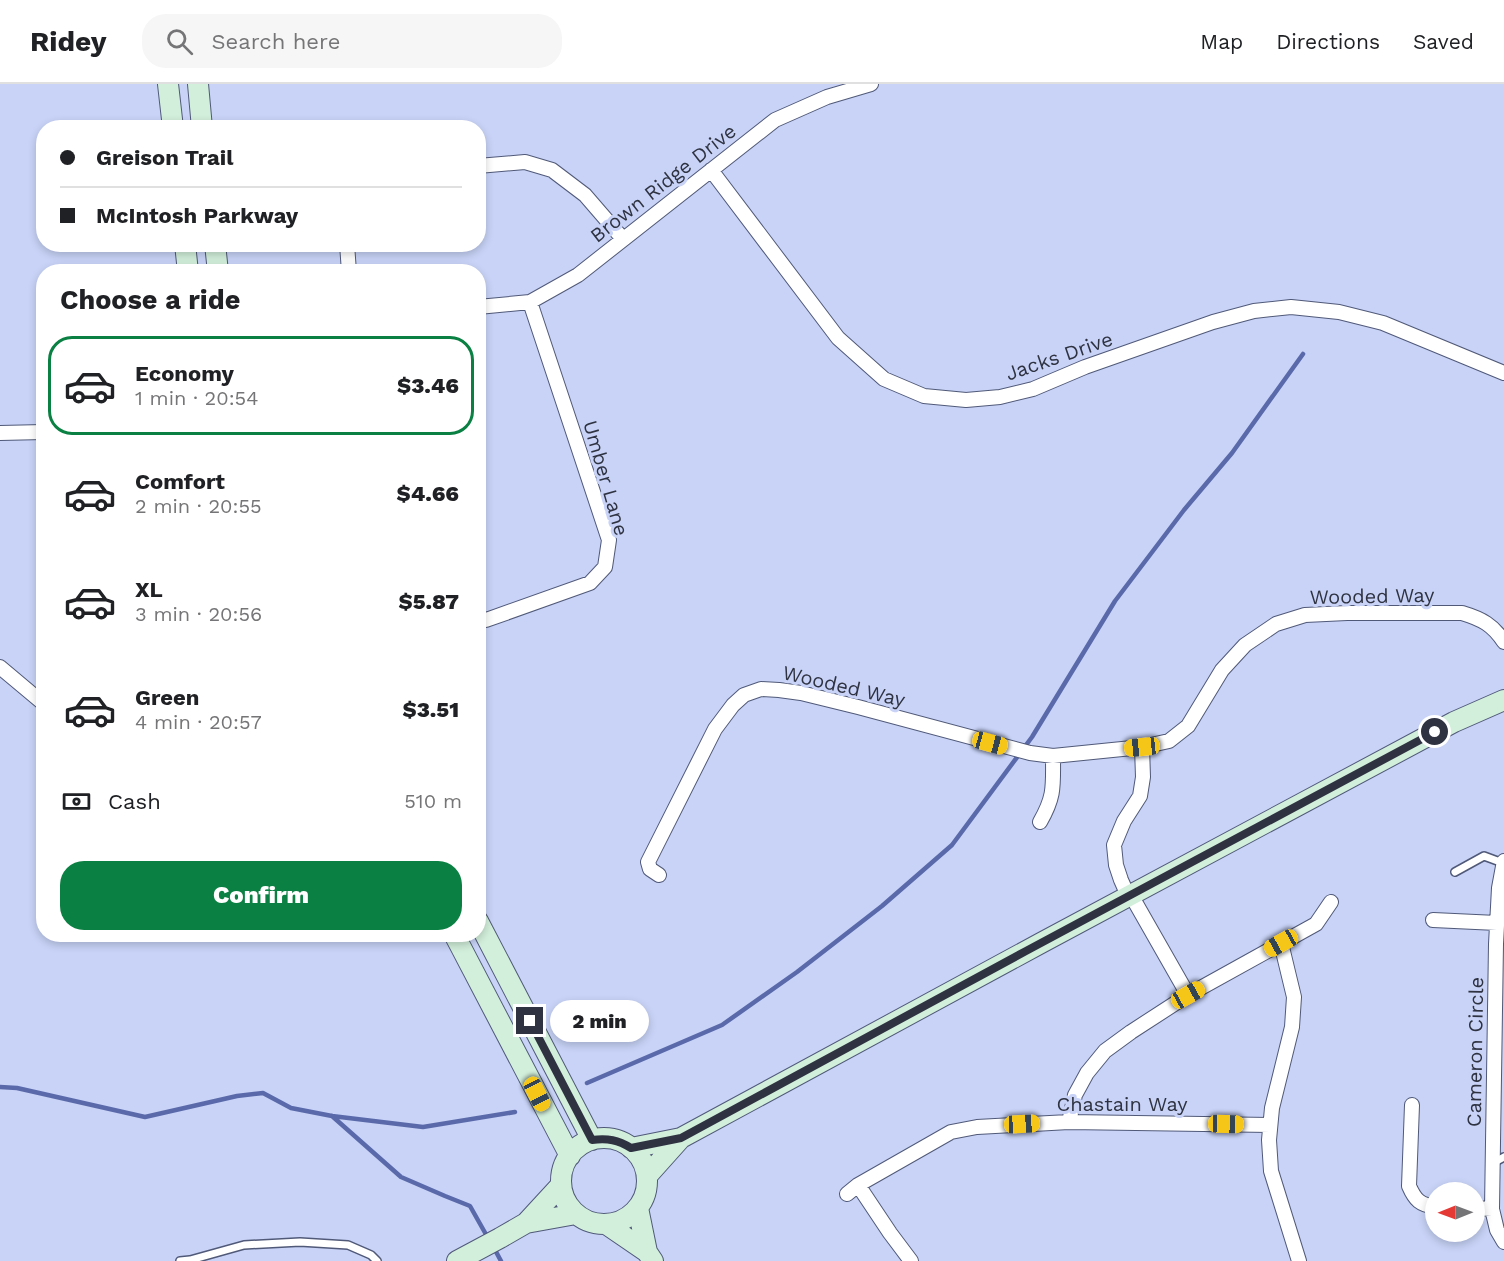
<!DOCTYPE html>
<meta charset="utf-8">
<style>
body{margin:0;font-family:"Work Sans",sans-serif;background:#f6f6f6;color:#202124;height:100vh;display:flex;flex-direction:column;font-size:22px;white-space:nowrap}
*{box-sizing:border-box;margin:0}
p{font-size:20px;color:#757577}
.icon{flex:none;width:33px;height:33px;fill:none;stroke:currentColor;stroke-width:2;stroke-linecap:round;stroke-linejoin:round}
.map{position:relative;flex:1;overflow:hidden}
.panel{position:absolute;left:36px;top:180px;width:450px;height:678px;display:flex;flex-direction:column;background:#fff;border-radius:24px;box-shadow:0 3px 9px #0003}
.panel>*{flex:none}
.guide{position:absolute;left:36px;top:36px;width:450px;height:132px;border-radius:24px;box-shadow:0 3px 9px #0003;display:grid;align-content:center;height:132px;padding:0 24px;background:#fff}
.needle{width:39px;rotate:269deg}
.buttons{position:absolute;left:1425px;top:1098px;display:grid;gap:12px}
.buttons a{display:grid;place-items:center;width:60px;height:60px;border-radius:50%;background:#fff;box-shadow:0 3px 9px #0003;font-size:30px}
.end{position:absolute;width:27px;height:27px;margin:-14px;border:8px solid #2f3341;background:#fff;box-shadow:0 0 0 3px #fff}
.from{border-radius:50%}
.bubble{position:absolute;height:42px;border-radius:21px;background:#fff;box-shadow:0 3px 9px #0003;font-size:20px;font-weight:800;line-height:42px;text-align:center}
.car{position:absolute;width:18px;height:36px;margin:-18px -9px;border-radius:8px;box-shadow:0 0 4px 2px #0007;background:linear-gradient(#f5c518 24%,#345 0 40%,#f5c518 0 76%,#345 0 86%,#f5c518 0)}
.guide b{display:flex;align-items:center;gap:21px;height:57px;font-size:22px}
.guide b+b{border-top:2px solid #e0e0e0}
.guide i{width:15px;height:15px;background:#202124}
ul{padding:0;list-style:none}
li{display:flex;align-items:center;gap:18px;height:99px;margin:0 12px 9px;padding:0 12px;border:3px solid transparent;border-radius:24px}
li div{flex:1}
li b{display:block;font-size:22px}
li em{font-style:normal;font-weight:800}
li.on{border-color:#0b8043}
li>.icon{width:54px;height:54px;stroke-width:1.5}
h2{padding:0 24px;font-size:27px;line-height:72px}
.pay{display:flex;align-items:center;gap:15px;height:66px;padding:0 24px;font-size:22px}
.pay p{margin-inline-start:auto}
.button{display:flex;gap:12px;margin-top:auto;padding:12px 24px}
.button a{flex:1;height:69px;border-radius:24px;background:#0b8043;color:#fff;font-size:24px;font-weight:800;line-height:69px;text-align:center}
header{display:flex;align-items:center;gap:36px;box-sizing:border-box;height:84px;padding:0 30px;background:#fff;border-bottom:2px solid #e0e0e0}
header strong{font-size:28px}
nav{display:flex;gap:33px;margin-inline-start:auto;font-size:21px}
.search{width:420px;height:54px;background:#f6f6f6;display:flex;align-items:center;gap:15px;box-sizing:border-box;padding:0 21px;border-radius:24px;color:#757577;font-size:22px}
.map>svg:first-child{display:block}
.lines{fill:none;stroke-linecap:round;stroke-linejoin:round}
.stream{stroke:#5a69aa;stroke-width:4.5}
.lane-casing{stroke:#505978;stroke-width:10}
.street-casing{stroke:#505978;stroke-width:16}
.secondary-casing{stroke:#505978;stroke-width:22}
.lane{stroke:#fff;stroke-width:7}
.street{stroke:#fff;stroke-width:14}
.secondary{stroke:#d2efdb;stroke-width:20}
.route{stroke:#2f3341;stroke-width:8}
.labels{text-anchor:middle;stroke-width:6;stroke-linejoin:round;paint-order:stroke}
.street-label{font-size:20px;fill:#2f3341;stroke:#c8d3f7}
</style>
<header>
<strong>Ridey</strong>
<div class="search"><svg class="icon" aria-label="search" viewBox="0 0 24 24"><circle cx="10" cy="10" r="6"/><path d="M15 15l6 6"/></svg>Search here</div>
<nav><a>Map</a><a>Directions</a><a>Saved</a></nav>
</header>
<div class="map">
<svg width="1504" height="1177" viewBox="0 0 1504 1177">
<rect width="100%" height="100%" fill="#c8d3f7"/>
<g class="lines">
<!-- stream -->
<path class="stream" d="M587,999L722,941L797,888L882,822L952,761L1032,653L1115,517L1184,426L1232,369L1303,270
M0,1003L17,1004L145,1033L237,1012L263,1009L291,1024L332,1032L423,1043L515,1028
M332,1032L401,1093L445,1112L470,1122L488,1154
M494,1164L501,1177"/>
<!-- lane casing -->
<g class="lane-casing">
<path id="lane" d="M1455,788L1484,772L1503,779
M1493,1079L1504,1073
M180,1177L190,1176L244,1161L300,1158L348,1161L371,1171L377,1177"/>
</g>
<!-- street casing -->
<g class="street-casing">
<path id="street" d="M478,82L525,78L552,86L585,111L623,155
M711,86L838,254L884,295L924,312L966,316L1000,313L1033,305L1085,283L1213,238L1254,227L1291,223L1339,228L1383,239L1504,289
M347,160L349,188
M478,223L530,218L578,191L775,36L827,13L871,0
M0,349L44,348
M478,534L486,536L590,499L605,483L609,456L530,218
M0,583L44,620
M1142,663L1169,657L1188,642L1222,586L1245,561L1276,540L1305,531L1347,529H1462C1482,535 1493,541 1504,558
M1040,738C1055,712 1053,702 1053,672
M1504,777L1499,804L1496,860L1492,1125L1497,1146L1504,1158
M659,791L650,785L648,778L715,645L733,621L744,611L761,605L779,606L801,609L858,623L1030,669L1053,672L1142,663L1143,693L1140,712L1124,737L1114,761L1116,781L1121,796L1125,805L1131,811L1188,911
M1433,836L1497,839
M1281,859L1294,913L1292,943L1272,1024L1269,1056L1271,1087L1299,1177
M1412,1021L1409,1102C1415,1116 1420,1121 1436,1123
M1069,1038L1075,1011L1087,989L1105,967L1131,948L1188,911L1316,840L1331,818
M858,1101L890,1149L911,1177
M847,1110L858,1101L951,1048L977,1043L1069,1038L1270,1041
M1474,1124L1492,1125"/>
</g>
<!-- secondary casing -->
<g class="secondary-casing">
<path id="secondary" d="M168,0L173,44
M198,0L202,44
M185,160L188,188
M215,160L218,188
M478,837L592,1056
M454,850L570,1072
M561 1097a43 43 0 1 1 86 0a43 43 0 1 1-86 0Z
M631,1064L681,1054L1041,859L1454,638L1504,616
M647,1092L681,1054
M638,1124L647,1168L653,1177
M526,1139L576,1130
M606,1140L647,1168
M457,1177L500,1154L526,1139L561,1101"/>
</g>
<!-- lane -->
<use href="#lane" class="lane"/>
<!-- street -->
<use href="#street" class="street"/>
<!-- secondary -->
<use href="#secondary" class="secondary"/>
</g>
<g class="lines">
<!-- route -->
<path class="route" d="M530,937L592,1056C608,1054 618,1056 631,1064L681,1054L1026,867L1435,648"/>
</g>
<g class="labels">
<!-- street labels -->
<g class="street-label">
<text transform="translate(663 99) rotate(-38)" y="7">Brown Ridge Drive</text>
<text transform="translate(1059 272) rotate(-19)" y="7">Jacks Drive</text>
<text transform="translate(606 394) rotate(74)" y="7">Umber Lane</text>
<text transform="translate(1372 512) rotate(-1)" y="7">Wooded Way</text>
<text transform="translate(844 602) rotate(13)" y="7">Wooded Way</text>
<text transform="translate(1475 968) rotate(-89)" y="7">Cameron Circle</text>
<text x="1122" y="1027">Chastain Way</text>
</g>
</g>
</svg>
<div class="buttons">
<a><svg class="needle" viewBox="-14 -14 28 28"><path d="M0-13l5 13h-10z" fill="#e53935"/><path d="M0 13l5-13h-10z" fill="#757577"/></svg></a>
</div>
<i class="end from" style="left:1435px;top:648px"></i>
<i class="end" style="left:530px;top:937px"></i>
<div class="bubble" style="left:550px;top:916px;width:99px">2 min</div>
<i class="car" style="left:990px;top:659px;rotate:105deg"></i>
<i class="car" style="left:1142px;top:663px;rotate:264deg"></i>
<i class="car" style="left:1281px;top:859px;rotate:241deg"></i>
<i class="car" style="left:1188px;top:911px;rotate:61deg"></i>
<i class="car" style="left:537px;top:1010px;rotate:153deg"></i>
<i class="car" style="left:1022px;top:1040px;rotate:87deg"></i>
<i class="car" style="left:1226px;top:1040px;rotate:91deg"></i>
<div class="guide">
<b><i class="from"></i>Greison Trail</b>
<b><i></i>McIntosh Parkway</b>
</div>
<section class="panel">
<h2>Choose a ride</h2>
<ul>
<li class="on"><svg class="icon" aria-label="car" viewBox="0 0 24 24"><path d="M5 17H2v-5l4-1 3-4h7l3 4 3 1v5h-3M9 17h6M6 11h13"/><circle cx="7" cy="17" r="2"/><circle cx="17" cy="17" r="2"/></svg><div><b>Economy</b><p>1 min · 20:54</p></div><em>$3.46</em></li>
<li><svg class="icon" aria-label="car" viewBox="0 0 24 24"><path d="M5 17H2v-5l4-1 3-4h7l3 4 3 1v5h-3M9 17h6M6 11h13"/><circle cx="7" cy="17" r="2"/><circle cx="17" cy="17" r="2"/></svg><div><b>Comfort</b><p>2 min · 20:55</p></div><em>$4.66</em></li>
<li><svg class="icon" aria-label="car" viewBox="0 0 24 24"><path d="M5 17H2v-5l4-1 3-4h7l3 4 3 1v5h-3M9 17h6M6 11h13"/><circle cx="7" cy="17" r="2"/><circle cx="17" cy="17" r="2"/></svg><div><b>XL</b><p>3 min · 20:56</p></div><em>$5.87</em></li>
<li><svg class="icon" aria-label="car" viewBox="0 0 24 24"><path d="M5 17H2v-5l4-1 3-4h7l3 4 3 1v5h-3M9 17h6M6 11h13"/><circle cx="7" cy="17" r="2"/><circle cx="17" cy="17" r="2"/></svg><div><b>Green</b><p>4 min · 20:57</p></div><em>$3.51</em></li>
</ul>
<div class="pay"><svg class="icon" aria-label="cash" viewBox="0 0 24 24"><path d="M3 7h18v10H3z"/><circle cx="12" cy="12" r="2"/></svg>Cash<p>510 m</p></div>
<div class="button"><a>Confirm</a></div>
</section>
</div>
